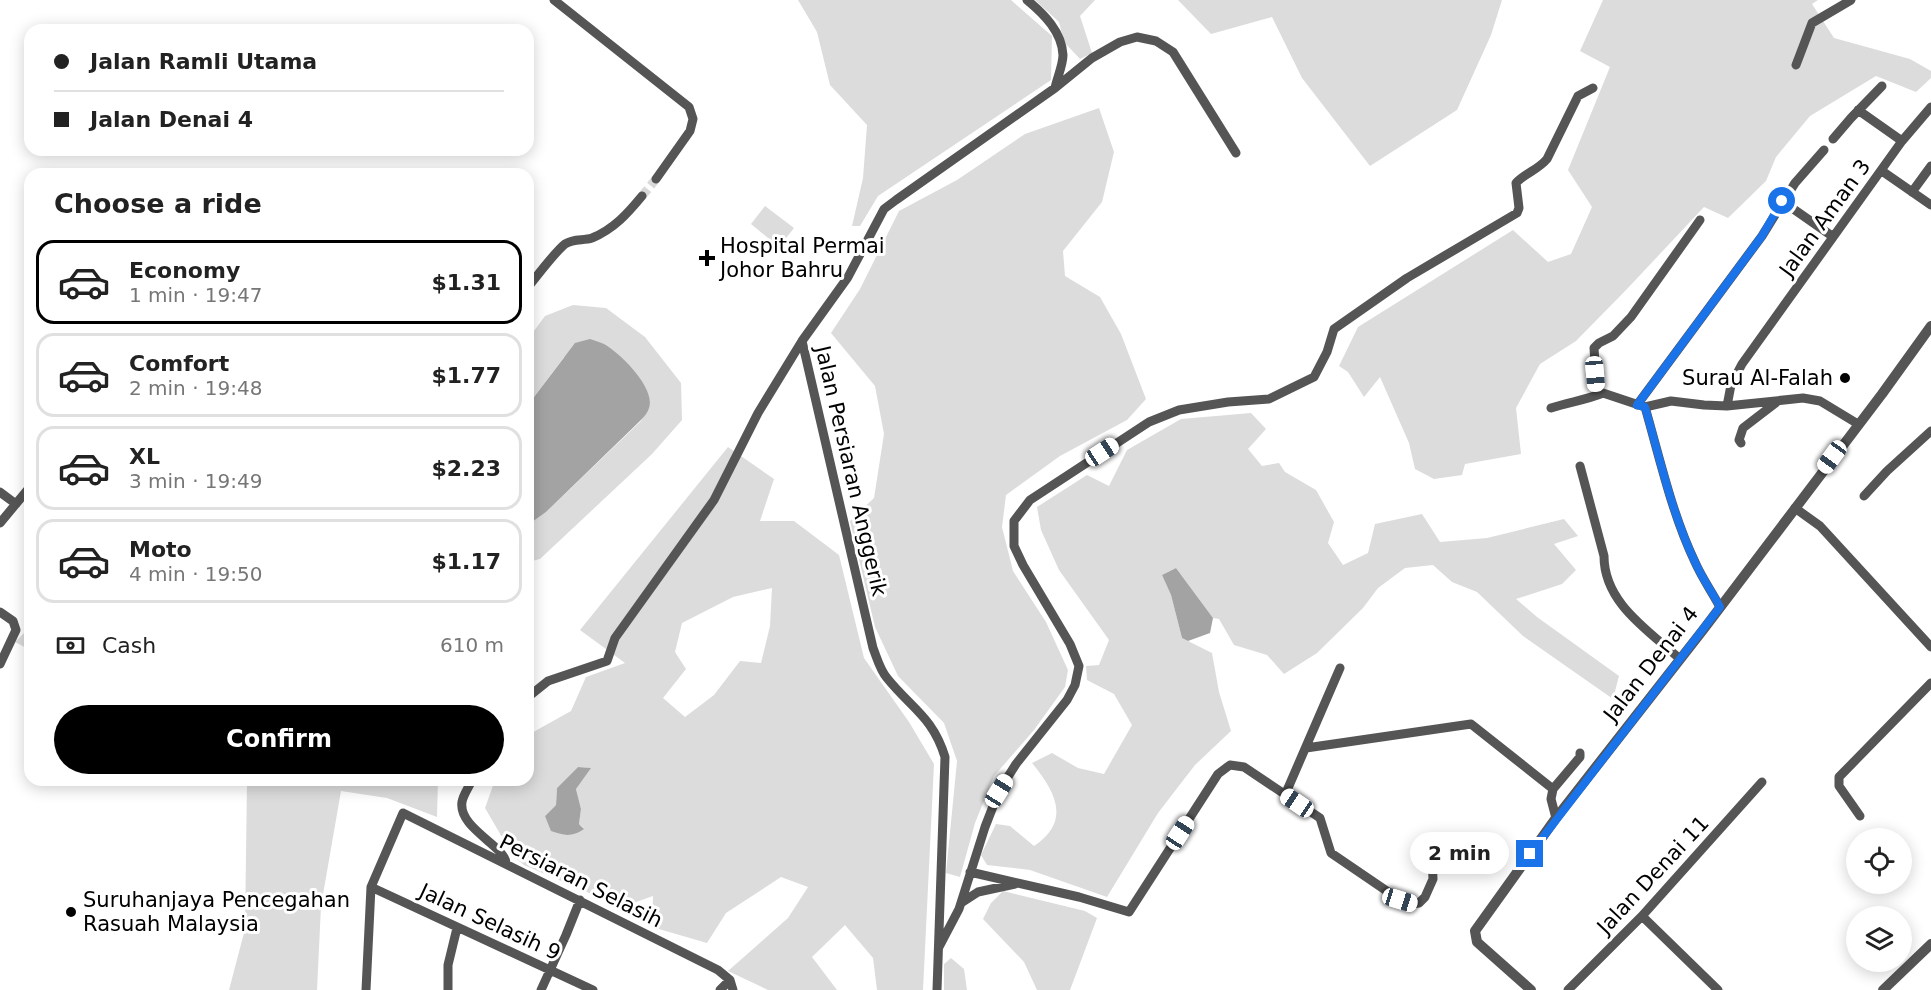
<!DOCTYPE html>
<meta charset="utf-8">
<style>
body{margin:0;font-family:"DejaVu Sans",sans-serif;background:#f6f6f6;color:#222;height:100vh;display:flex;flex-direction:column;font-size:22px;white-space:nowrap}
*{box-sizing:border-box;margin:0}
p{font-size:20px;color:#767676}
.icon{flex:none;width:33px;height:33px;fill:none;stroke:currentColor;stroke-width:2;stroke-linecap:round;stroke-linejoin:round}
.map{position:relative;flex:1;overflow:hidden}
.panel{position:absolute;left:24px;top:168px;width:510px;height:618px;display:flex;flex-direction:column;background:#fff;border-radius:18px;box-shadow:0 3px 15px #0003}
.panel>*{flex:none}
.guide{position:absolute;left:24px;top:24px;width:510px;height:132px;border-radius:18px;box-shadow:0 3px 15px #0003;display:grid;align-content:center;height:132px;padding:0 30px;background:#fff}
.fabs{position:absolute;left:1846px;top:828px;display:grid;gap:12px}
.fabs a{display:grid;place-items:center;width:66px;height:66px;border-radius:50%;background:#fff;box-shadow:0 3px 15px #0003;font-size:30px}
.end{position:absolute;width:27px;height:27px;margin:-14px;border:8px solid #1a73e8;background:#fff;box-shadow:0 0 0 3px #fff}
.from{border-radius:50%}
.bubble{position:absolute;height:42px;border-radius:21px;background:#fff;box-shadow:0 3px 15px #0003;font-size:20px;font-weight:700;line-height:42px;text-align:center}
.car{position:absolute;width:18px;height:36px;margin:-18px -9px;border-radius:8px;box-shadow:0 0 4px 2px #0007;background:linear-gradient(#fff 24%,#345 0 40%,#fff 0 76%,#345 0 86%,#fff 0)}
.guide b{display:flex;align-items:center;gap:21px;height:57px;font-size:22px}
.guide b+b{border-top:2px solid #e0e0e0}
.guide i{width:15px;height:15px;background:#222}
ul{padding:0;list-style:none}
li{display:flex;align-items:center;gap:18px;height:84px;margin:0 12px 9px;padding:0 18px;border:3px solid #e0e0e0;border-radius:18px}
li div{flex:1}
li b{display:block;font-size:22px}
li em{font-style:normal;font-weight:700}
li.on{border-color:#000}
li>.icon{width:54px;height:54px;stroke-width:1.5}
h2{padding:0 30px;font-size:27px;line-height:72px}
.pay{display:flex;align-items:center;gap:15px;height:66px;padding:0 30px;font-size:22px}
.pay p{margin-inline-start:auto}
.button{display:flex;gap:12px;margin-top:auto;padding:12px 30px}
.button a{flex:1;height:69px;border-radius:36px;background:#000;color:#fff;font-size:24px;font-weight:700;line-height:69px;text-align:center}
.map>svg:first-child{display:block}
.green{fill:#dcdcdc;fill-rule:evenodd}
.water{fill:#a3a3a3}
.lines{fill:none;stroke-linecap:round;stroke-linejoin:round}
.minor-tunnel{stroke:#d9d9d9;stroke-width:9;stroke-dasharray:9 4.5;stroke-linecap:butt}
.minor{stroke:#555;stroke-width:9}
.tertiary{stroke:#555;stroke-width:10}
.route{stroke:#1a73e8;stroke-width:8}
.poi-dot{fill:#000;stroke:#fff;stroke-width:2}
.labels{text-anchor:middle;stroke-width:6;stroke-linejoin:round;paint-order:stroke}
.street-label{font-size:21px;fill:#000;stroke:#fff}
.poi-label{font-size:21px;fill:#000;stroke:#fff;text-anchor:start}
</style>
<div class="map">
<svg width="1931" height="990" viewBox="0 0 1931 990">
<rect width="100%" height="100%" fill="#fff"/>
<!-- green -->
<path class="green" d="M798,0H1011L1052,36L1051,80L878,196L860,226H852L863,178L867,125L830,85L817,32Z
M1035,0H1095L1080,16L1092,53L1080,59L1064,42L1059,22Z
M1178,0H1502L1491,35L1457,110L1370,166L1302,78L1272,17L1211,34Z
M1603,0H1818L1812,4L1834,38L1910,59L1931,71V78L1916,92L1876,76L1810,116L1776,157L1766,181L1728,218L1704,207L1627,289L1576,341L1540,364L1516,408L1521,454L1465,464L1462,475L1434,479L1415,469L1409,443L1380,377L1364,397L1348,372L1339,366L1358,327L1513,230L1548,262L1571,254L1592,207L1568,170L1610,67L1580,51Z
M1099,108L1114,152L1102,202L1063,251L1065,276L1100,297L1121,334L1146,399L1127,420L1060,456L1006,495L1002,527L1013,571L1046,622L1068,670L1065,687L1034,730L994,776L975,823L960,877L946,873L957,761L944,723L898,676L875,627L850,521L874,498L884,434L875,386L831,333L860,289L899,211L957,180L1025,134Z
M765,206L794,228L779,247L751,224Z
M573,305L606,308L645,337L681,383L682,420L652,454L540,559L528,562V525L546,512L641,421L649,408L564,357L528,405V339L545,316Z
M1251,413L1266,429L1248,449L1262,466L1279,463L1285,472L1316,490L1334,522L1328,543L1343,565L1368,553L1375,524L1422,514L1440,542L1487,538L1564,519L1578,536L1554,544L1576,570L1562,584L1516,599L1537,617L1619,676L1613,699L1523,636L1477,592L1452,582L1433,565L1405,568L1378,588L1363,608L1317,653L1284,674L1267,655L1234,645L1219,619L1213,618L1176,568L1162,575L1171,595L1182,638L1212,653L1219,692L1231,731L1195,765L1158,813L1107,897L1030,870L987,865L981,855L996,824L1010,826L1034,846C1072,821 1055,791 1032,763L1052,753L1078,768L1104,774L1132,725L1114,694L1087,680L1086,666L1099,665L1109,640L1059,570L1041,530L1037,507L1087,475L1109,486L1127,450L1181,419Z
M728,447L774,479L760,521H794L839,555L864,658L909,722L934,764L923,990H877L873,958L845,925L812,957L837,990H768L728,971L788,918L808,887L781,877L726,913L707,943L652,927L653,896L622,907L524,865L513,856L485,808L495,780H528V735L571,711L586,677L625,663L580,630ZM772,588L770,626L761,663L740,661L714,695L685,717L663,698L686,669L675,652L682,623L733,597ZM578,767L590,768L576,789L581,809L579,824L584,828L545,816L556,805L557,788Z
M30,627V650L15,642Z
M247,780H438L437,817L387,798L341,791L321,906L317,990H229L245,929Z
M1003,891L1085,911L1097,918L1070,990H1037L1024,962L983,919L991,903Z
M951,958L964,969L967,990H944V964Z"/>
<!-- water -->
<path class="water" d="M590,339C595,341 600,342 604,344C620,353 656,388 649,408C648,412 644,417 641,420L546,512L528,525V405L575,343Z
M1176,568L1213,618L1210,633L1188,641L1182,638L1171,595L1162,575Z
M578,767L591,768L576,789L581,809L579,824L584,829C572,837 565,836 551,831L545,816L556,805L557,788Z"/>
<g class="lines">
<!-- minor-tunnel -->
<path class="minor-tunnel" d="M642,196L656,179"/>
<!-- minor -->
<path class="minor" d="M554,0L689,107L693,119L690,131L656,179
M1027,0C1044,14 1062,32 1063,55C1063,65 1057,78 1055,88
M1796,65L1812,23L1851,0
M1858,110L1902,141
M1833,139L1851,118L1882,86
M1882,171L1931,205
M1912,192L1931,166
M1782,201L1832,236
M528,287C538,275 554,253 565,244C574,238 583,241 592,238C614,229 628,213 642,196
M1597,395L1594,348L1599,343L1613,336L1631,317L1700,220
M1637,405L1762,236L1795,183L1824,150
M1727,406L1731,385L1742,364L1902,141L1931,107
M1645,407C1660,459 1672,514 1695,562C1702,578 1712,592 1720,607
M1551,408C1569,402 1586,400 1603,393L1645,407L1671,401L1704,405L1727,406L1803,398L1820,401L1858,424
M1741,443L1739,440L1743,428L1778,401
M1580,466L1604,556C1604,603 1648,630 1680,659
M0,492L16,504
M1864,496L1887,471L1931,431
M1795,508L1820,526L1931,647
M0,523L30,487
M0,612L13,621L16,630L0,664
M528,697L548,681L607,661L615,638L714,500L758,413L802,341
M1306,748L1471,724L1553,789L1551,799L1556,818
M472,780C469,787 463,795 462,802C458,828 505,846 506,863
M1553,789L1580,757V753
M1285,795L1340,668
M1860,816L1839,786V777L1931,683
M970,872L1079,897L1129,912L1218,774L1230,765L1244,767L1320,818L1331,853L1400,900L1412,904L1419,903L1425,897L1433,879L1432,858
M371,887L593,990
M961,903L978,892L1015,884
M1642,916L1718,990
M939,947L959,909L985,827L999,791L1016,764L1067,700L1075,685L1079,666L1070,644L1023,565L1014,546V521L1030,500L1149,422L1179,410L1228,402L1269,399L1314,377L1327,352L1334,329L1407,278L1517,213L1519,208L1516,183C1525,173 1538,170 1547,159L1578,96L1593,88
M366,990L371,887L403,813L718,970L730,980L733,990
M448,990V965L457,928
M541,990L566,935L580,900
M720,990L730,980
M937,990L945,757C933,717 911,708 887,678C880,670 877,658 873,648L802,341L848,277L884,209L896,200L1055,88L1092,58L1120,42L1137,37L1156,41L1173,52L1236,153
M1568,990L1642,916L1762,782"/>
<!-- tertiary -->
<path class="tertiary" d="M1531,990L1477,942L1475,931L1556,818L1703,630L1882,394L1931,326
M1883,990L1931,944"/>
</g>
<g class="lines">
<!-- route -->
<path class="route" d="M1530,854L1720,607C1712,592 1702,578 1695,562C1672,514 1660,459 1645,407L1637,405L1762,236L1782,201"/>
</g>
<!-- markers -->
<g class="poi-dot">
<path d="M704 249h6v6h6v6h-6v6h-6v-6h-6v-6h6z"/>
<circle cx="1845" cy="378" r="6"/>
<circle cx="71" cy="912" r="6"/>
</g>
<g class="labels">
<!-- street labels -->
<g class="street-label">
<text transform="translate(1825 218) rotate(-54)" y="7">Jalan Aman 3</text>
<text transform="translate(851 471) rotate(77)" y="7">Jalan Persiaran Anggerik</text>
<text transform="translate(1651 664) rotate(-52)" y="7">Jalan Denai 4</text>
<text transform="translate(1653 875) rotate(-47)" y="7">Jalan Denai 11</text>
<text transform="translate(581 881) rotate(27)" y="7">Persiaran Selasih</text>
<text transform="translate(490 922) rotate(25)" y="7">Jalan Selasih 9</text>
</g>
<!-- poi labels -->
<g class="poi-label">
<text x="720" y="253">Hospital Permai<tspan x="720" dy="24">Johor Bahru</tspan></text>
<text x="1833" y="385" text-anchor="end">Surau Al-Falah</text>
<text x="83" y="907">Suruhanjaya Pencegahan<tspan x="83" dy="24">Rasuah Malaysia</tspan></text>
</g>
</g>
</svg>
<div class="fabs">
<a><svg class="icon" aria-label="locate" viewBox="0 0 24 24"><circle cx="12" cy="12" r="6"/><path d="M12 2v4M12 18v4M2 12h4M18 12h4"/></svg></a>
<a><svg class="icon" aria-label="layers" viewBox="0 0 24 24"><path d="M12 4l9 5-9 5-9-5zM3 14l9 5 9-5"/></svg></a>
</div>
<i class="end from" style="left:1782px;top:201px"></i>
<i class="end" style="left:1530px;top:854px"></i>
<div class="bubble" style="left:1410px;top:832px;width:99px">2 min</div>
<i class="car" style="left:1595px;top:374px;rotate:175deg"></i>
<i class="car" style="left:1102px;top:452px;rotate:57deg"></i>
<i class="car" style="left:1832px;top:457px;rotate:216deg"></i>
<i class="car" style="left:999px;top:791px;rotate:32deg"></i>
<i class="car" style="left:1297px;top:803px;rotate:304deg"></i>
<i class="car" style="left:1180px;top:833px;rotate:33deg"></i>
<i class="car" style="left:1400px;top:900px;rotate:107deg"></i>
<div class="guide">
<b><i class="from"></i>Jalan Ramli Utama</b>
<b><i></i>Jalan Denai 4</b>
</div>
<section class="panel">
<h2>Choose a ride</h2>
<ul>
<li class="on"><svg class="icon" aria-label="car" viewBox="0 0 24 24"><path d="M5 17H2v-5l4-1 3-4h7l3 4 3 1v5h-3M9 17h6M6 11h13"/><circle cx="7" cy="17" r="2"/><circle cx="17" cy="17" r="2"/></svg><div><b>Economy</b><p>1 min · 19:47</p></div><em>$1.31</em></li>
<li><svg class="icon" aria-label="car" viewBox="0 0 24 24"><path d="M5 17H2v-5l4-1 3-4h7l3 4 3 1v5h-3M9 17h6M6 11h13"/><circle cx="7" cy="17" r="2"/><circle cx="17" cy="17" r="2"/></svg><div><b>Comfort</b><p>2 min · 19:48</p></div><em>$1.77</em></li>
<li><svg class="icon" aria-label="car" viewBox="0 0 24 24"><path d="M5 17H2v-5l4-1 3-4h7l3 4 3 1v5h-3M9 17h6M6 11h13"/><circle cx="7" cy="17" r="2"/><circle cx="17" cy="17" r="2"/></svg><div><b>XL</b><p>3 min · 19:49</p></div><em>$2.23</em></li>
<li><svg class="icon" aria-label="car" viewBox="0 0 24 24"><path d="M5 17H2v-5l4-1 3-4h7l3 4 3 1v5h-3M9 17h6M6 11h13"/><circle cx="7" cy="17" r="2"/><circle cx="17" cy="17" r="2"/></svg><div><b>Moto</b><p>4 min · 19:50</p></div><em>$1.17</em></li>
</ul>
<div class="pay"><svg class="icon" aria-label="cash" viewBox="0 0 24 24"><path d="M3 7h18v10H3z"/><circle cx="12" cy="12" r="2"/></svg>Cash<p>610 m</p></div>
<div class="button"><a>Confirm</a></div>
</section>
</div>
